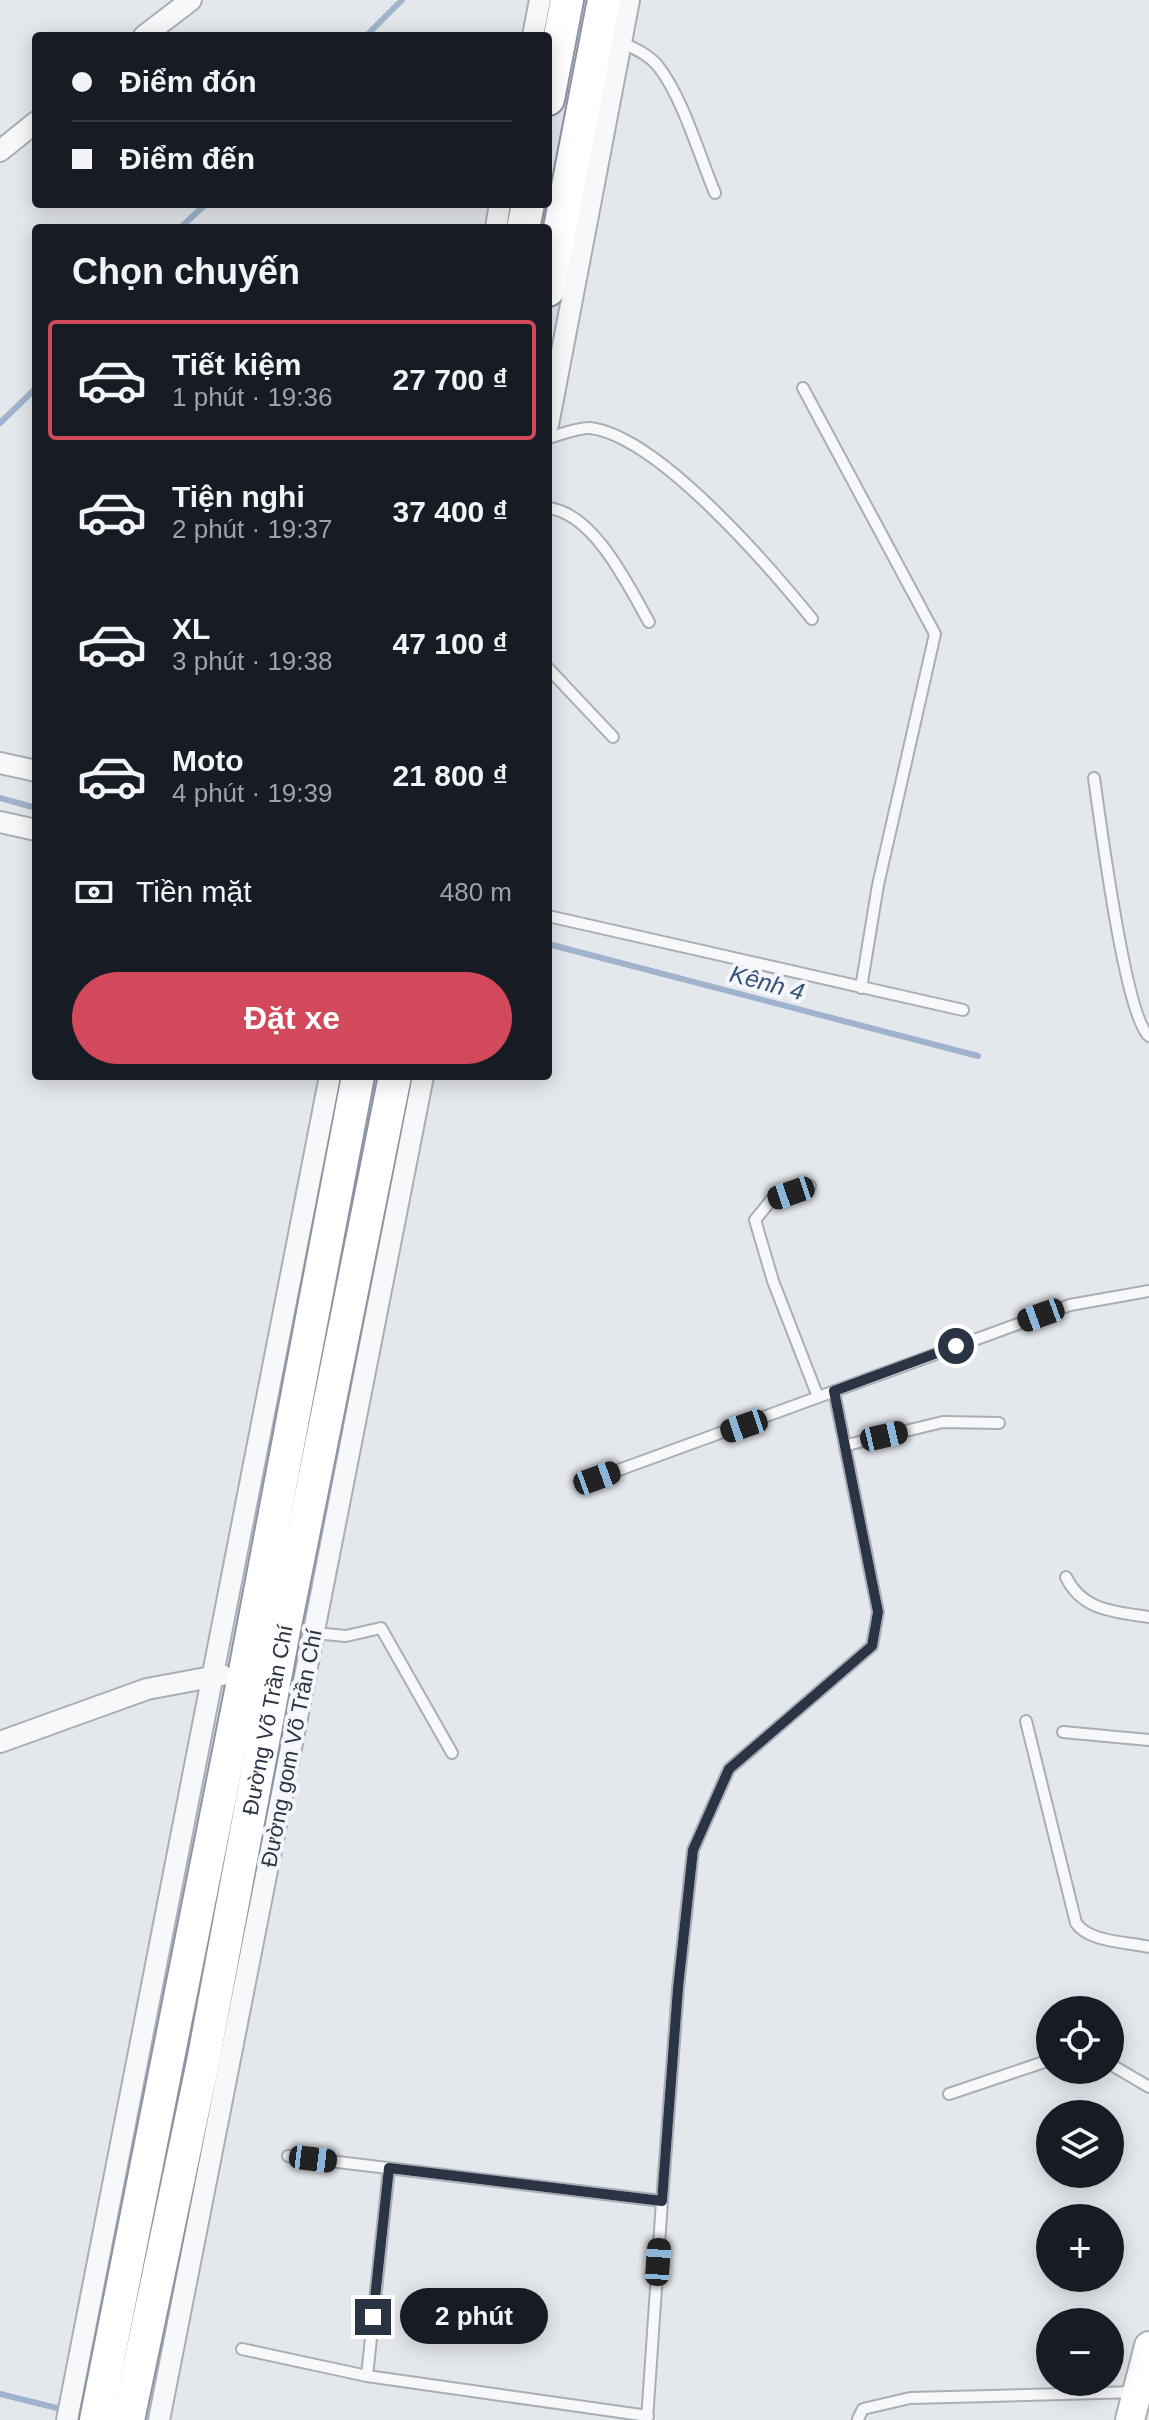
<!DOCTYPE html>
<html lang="vi">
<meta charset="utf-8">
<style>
body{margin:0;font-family:Arial,sans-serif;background:#20242c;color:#f1f3f6;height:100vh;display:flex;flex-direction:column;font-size:30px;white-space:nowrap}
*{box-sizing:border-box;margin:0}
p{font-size:26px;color:#9ea1a6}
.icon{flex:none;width:44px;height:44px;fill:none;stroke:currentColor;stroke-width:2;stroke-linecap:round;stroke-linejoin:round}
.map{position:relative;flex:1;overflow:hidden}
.drawer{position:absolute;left:32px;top:224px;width:520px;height:856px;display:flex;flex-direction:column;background:#171b24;border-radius:8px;box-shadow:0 4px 20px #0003}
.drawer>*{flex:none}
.banner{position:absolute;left:32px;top:32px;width:520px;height:176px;border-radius:8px;box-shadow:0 4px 20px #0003;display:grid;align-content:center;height:176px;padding:0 40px;background:#171b24}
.fabs{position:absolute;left:1036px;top:1996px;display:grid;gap:16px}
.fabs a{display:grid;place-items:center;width:88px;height:88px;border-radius:50%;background:#171b24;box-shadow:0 4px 20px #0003;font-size:40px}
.end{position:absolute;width:36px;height:36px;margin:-18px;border:10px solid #2b3445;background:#fff;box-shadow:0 0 0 4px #fff}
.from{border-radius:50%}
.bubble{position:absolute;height:56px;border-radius:28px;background:#171b24;box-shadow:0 4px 20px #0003;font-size:26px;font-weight:700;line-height:56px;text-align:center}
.car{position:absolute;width:24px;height:48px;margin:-24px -12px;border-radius:10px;box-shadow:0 0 6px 2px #0007;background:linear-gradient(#222 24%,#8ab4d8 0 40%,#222 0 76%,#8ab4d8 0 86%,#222 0)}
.banner b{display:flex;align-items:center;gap:28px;height:76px;font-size:30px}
.banner b+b{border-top:2px solid #363941}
.banner i{width:20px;height:20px;background:#f1f3f6}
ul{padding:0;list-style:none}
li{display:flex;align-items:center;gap:24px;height:120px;margin:0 16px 12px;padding:0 24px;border:4px solid transparent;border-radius:8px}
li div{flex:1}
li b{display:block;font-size:30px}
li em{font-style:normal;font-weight:700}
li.active{border-color:#d1495b}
li>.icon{width:72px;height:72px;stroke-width:1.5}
h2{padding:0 40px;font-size:36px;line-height:96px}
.pay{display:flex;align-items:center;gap:20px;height:88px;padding:0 40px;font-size:30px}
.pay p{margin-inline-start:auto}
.button{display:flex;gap:16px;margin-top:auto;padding:16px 40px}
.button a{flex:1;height:92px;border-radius:48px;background:#d1495b;color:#fff;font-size:32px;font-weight:700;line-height:92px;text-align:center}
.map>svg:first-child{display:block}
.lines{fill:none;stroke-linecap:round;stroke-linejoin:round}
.stream{stroke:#9fb4cc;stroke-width:6}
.service-casing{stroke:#a9aeb7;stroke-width:14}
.minor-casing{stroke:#a9aeb7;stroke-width:24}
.secondary-casing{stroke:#a9aeb7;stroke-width:32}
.trunk-casing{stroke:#8b94a3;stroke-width:36}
.service{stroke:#f7f8fa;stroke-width:10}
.minor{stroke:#f7f8fa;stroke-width:20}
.secondary{stroke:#fff;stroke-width:28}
.trunk{stroke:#fff;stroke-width:32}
.route{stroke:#2b3445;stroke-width:10}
.labels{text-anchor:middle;stroke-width:8;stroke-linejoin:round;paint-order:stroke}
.street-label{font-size:22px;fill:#2b3445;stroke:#f4f6f9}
.water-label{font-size:24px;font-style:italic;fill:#34527a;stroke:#f4f6f9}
</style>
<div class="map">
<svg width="1149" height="2420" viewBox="0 0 1149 2420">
<rect width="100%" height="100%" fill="#e4e7ec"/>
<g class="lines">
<!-- stream -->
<path class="stream" d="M366,36L402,0
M180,228L206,204
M0,423L36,388
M0,798L36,808
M548,944L978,1056
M0,2394L89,2416"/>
<!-- service casing -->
<g class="service-casing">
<path id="service" d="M621,42C635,49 648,54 658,66C683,98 699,155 715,193
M803,388L935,634L878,885L861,988
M548,438C560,435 578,427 590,428C658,436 769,566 812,619
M548,508C594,513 628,585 649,622
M548,668L613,737
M1094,778C1100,819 1125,1017 1149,1036
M548,916L963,1010
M810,1186L772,1199L755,1220L773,1281L818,1397
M847,1445L943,1422L999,1423
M597,1478L1070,1305L1149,1291
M1066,1577C1082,1611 1116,1612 1149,1617
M314,1633L346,1636L381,1628L452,1753
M1026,1721L1076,1923C1088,1942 1128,1942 1149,1947
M1063,1732L1149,1740
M1110,2064L1149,2087
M949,2094L1050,2060
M288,2156L662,2201L647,2420
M662,2201L678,1988L693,1850L729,1769L872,1646L878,1612L834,1391
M242,2349L367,2376L648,2416
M367,2376L389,2168
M858,2419L863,2409L910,2398L1136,2392"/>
</g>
<!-- minor casing -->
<g class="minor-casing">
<path id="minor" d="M144,36L191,0
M533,36L540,0
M0,151L36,122
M496,228L500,204
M548,425L629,0
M0,763L36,771
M0,822L36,830
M0,1742L147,1689L222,1675
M67,2420L330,1076
M159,2420L423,1076"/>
</g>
<!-- secondary casing -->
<g class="secondary-casing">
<path id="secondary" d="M1130,2420L1149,2346"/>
</g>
<!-- trunk casing -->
<g class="trunk-casing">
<g id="trunk">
<path d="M548,99L567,0"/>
<path d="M523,228L528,204"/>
<path d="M548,290L604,0"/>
<path d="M96,2420L245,1671L358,1076"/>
<path id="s1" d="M128,2420L203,2062L284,1630L395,1076"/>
</g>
</g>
<!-- service -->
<use href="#service" class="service"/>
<!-- minor -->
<use href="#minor" class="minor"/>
<!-- secondary -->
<use href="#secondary" class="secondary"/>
<!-- trunk -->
<use href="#trunk" class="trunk"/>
</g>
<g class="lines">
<!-- route -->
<path class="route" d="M373,2317L389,2168L662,2201L678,1988L693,1850L729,1769L872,1646L878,1612L834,1391L956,1346"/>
</g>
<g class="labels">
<!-- street labels -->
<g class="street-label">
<text dy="8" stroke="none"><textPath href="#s1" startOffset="714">Đường Võ Trần Chí</textPath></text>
<text transform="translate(291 1748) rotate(-79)" y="8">Đường gom Võ Trần Chí</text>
</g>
<!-- water labels -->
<g class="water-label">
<text transform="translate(767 983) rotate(15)" y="8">Kênh 4</text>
</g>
</g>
</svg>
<div class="fabs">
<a><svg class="icon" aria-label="locate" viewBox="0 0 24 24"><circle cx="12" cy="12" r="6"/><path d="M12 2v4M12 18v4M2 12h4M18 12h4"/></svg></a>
<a><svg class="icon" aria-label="layers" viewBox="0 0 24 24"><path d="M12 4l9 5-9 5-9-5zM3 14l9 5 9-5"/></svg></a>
<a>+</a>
<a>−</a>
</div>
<i class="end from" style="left:956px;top:1346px"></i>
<i class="end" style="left:373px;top:2317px"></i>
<div class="bubble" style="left:400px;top:2288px;width:148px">2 phút</div>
<i class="car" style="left:791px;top:1193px;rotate:251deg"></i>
<i class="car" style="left:1041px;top:1315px;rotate:250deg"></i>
<i class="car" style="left:744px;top:1426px;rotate:251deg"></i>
<i class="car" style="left:884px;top:1436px;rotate:77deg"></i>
<i class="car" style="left:597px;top:1478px;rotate:70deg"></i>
<i class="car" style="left:313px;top:2159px;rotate:97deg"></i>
<i class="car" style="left:658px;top:2262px;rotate:4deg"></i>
<div class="banner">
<b><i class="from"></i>Điểm đón</b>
<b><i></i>Điểm đến</b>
</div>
<section class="drawer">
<h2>Chọn chuyến</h2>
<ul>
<li class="active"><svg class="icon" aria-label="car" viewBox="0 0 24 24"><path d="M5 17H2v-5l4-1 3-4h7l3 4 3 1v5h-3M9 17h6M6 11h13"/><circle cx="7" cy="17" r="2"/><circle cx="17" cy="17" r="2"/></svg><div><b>Tiết kiệm</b><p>1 phút · 19:36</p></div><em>27 700 ₫</em></li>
<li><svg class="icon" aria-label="car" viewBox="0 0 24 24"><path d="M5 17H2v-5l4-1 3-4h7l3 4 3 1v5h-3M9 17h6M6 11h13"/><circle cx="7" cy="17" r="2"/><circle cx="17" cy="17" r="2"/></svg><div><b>Tiện nghi</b><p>2 phút · 19:37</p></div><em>37 400 ₫</em></li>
<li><svg class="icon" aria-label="car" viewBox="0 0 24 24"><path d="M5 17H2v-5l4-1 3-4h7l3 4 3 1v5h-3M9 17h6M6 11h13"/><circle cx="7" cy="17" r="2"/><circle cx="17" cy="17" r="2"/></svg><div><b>XL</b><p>3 phút · 19:38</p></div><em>47 100 ₫</em></li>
<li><svg class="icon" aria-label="car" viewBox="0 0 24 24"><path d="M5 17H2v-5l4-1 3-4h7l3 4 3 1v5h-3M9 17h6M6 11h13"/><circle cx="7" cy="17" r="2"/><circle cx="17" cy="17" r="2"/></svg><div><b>Moto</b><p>4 phút · 19:39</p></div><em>21 800 ₫</em></li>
</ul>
<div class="pay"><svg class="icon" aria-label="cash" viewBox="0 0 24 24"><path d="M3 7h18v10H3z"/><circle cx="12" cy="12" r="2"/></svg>Tiền mặt<p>480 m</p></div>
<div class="button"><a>Đặt xe</a></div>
</section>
</div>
